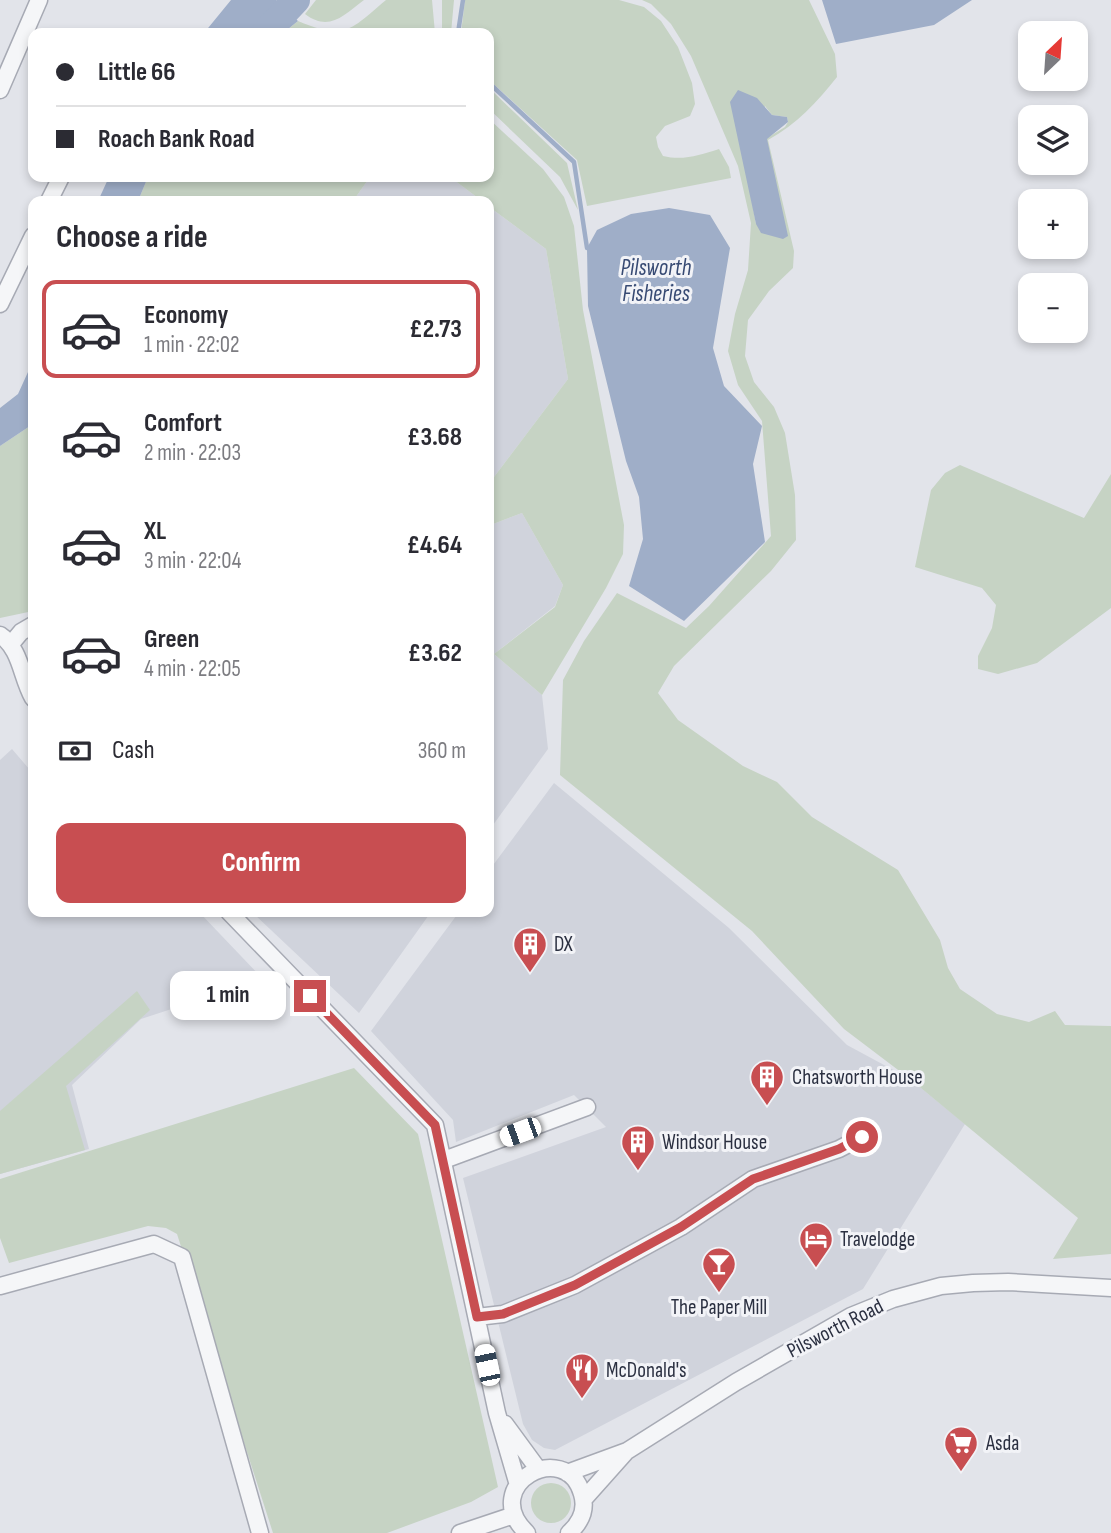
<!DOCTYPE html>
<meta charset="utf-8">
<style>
body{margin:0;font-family:"Sofia Sans Condensed",sans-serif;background:#f2f2f3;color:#2b2b33;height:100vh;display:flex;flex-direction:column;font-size:26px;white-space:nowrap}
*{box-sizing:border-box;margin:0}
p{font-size:23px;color:#7c7c81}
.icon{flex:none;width:38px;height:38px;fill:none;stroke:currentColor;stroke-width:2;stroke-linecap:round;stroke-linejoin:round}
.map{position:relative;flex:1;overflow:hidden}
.side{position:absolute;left:28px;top:196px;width:466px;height:721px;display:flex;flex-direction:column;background:#fff;border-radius:14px;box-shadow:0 4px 10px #0003}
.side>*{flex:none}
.guide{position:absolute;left:28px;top:28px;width:466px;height:154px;border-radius:14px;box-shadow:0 4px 10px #0003;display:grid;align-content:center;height:154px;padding:0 28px;background:#fff}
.needle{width:46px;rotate:25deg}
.buttons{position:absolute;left:1018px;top:21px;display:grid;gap:14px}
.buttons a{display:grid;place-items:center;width:70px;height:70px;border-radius:14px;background:#fff;box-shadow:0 4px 10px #0003;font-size:35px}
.end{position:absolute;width:32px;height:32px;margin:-16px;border:9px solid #c84e51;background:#fff;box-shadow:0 0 0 4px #fff}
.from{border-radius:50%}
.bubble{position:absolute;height:49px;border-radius:14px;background:#fff;box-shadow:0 4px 10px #0003;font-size:23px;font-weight:700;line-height:49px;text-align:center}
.car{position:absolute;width:21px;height:42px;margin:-21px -10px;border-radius:9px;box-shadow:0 0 5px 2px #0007;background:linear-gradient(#fff 24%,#345 0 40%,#fff 0 76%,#345 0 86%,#fff 0)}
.guide b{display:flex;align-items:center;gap:24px;height:66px;font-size:26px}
.guide b+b{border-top:2px solid #e1e1e2}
.guide i{width:18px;height:18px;background:#2b2b33}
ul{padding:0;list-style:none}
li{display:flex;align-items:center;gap:21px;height:98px;margin:0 14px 10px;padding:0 14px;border:4px solid transparent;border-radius:14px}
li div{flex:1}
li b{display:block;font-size:26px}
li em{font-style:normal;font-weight:700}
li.current{border-color:#c84e51}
li>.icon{width:63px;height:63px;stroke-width:1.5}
h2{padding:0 28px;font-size:32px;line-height:84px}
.pay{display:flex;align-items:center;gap:18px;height:77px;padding:0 28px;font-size:26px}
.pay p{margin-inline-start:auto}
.button{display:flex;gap:14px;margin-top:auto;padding:14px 28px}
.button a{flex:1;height:80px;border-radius:14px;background:#c84e51;color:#fff;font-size:28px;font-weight:700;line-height:80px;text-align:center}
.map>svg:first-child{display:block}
.built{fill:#d0d3dc}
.green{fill:#c6d3c4;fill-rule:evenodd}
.water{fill:#9faec8}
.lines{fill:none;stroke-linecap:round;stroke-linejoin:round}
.stream{stroke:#9faec8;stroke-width:4.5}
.river{stroke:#9faec8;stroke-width:28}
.minor-casing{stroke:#a7aab4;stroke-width:19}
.minor{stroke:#f5f6f8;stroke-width:16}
.route{stroke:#c84e51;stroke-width:9}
.labels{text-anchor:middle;stroke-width:6;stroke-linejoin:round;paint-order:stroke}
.poi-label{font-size:21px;fill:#2b3041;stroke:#f2f3f7;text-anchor:start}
.street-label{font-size:21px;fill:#2b3041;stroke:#f2f3f7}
.water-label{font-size:23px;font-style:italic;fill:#374a73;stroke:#f2f3f7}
</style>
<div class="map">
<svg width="1111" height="1533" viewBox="0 0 1111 1533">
<rect width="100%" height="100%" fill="#e2e4ea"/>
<!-- built -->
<path class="built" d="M370,177H450L482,201H353Z
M488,206L546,249L568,379L488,485Z
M522,513L563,585L555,606L494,654L542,695L548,749L488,832V526Z
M12,749L30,770L33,768V912H199L263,979L141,1019L72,1085L89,1149L0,1174V760Z
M554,783L729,928L847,1045L910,1079L965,1124L863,1289L555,1450L544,1448L532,1440L523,1424L463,1178L606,1127L574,1095L456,1142L453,1120L371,1031L459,912H488V872Z
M252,912H431L359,1013Z"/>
<!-- green -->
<path class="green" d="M316,0H364C343,16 329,32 305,14Z
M386,0H432L435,33H283L298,21C346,41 350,30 386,0Z
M442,0H454L451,33H442Z
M465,0H619L644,7L661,21L678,47L692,83L695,104L690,116L665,126L656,137L658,147L663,156C683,161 700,155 719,149L729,167L731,178L587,206L577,160L488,79V33H461Z
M642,0H809L835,54L837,77C817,102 797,124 768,140L794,251L793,268L769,291L748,320L745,356L754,382L774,407L785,433L795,495L796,540L771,571L674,666L658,693L678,720L743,766L777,782L812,817L898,870L940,940L948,968L960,989L997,1014L1029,1022L1055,1011L1065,1025L1111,1026V1254L1053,1259L1078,1218L910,1079L844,1029L752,931L560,775L563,680L584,641L617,593L686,628L709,606L771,536L762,421L738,385L728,351L735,314L748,270L751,223L738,166L691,56L671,24L651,4ZM765,106L772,115L787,117L788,122L785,127L767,138L756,224L751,197Z
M488,87L567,163L578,210L560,177L488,108Z
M488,118L543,169L564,197L574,226L583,310L624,525L623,554L606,588L542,695L494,654L555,607L563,585L522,513L488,526V485L568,379L546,249L488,206V201H482L450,177H488Z
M148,177H370L353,201H138Z
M33,424V611L0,618V446Z
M960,465L1084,518L1111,474V608L1037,663L998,674L978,669V656L992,628L996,605L982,588L915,567L931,490L945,473Z
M137,991L150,1010L66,1086L85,1150L0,1174V1111Z
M354,1068L418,1134L498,1487L471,1502L387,1533H273L177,1234L166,1228L148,1226L9,1263L0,1238V1179Z
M531 1503a20 20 0 1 1 40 0a20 20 0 1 1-40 0Z"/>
<!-- water -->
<path class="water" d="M231,0H276L298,21L283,33H204Z
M822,0H972L934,25L836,44Z
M738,90L757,98L772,115L787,117L788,122L767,139L788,236L783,239L761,233L756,224L730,102Z
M109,177H148L138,201H98Z
M669,208L710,215L730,248L713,348L724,386L762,426L753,464L765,542L684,621L629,586L643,539L639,497L626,461L588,306L587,248L597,230L631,214Z
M33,361V424L0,446V408L18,394Z"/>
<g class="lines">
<!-- stream -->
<path class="stream" d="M458,33L463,0
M488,82L574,162L587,248"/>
<!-- river -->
<path class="river" d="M265,33L296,0"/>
<!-- minor casing -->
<g class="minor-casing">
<path id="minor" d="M0,90L39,0
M49,201L61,177
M0,304L33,236
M0,635C21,649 21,677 33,698
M11,644L21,632L33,625
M229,912L435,1125L497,1413L518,1485
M444,1160L587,1107
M0,1286L154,1244L182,1257L260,1533
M477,1317L503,1314L575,1285L681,1227L753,1179L839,1149L862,1137
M505,1424L538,1469
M567,1473L627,1451L736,1382L851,1316L893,1299L941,1286L973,1283L1008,1282L1111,1288
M584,1499L625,1453
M460,1533L514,1515
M527,1533C477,1485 566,1437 582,1494C587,1510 580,1523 569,1533"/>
</g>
<!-- minor -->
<use href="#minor" class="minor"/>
</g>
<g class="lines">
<!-- route -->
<path class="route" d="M310,996L435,1125L477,1317L503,1314L575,1285L681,1227L753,1179L839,1149L862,1137"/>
</g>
<!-- icons -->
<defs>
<g id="building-pin" transform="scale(1.75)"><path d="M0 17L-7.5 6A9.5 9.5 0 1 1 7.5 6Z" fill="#c84e51" stroke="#f2f3f7"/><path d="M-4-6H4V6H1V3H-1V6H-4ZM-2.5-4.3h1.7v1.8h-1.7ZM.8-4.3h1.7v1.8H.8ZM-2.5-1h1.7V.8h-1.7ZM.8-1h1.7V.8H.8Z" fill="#fff"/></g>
<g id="hotel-pin" transform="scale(1.75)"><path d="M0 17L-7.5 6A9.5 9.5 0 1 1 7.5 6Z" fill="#c84e51" stroke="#f2f3f7"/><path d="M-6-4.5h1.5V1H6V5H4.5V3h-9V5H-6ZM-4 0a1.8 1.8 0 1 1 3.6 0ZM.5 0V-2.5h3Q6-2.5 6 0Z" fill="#fff"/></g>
<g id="bar-pin" transform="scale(1.75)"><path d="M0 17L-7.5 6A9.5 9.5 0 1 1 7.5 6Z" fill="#c84e51" stroke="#f2f3f7"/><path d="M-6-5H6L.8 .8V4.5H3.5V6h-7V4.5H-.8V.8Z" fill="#fff"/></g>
<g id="restaurant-pin" transform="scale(1.75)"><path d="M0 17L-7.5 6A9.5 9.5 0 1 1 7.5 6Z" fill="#c84e51" stroke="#f2f3f7"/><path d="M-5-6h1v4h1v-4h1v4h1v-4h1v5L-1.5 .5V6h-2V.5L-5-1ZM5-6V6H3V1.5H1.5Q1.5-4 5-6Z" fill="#fff"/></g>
<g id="supermarket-pin" transform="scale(1.75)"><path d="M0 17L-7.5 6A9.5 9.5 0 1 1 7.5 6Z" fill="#c84e51" stroke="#f2f3f7"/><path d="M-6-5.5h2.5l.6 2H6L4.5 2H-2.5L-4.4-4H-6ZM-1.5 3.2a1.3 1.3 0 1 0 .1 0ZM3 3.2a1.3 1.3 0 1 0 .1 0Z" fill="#fff"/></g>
</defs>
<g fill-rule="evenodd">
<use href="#building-pin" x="530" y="944"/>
<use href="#building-pin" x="767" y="1077"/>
<use href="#building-pin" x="638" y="1142"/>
<use href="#hotel-pin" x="816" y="1239"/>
<use href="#bar-pin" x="719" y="1264"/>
<use href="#restaurant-pin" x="582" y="1370"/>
<use href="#supermarket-pin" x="961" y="1443"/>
</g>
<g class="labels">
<!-- poi labels -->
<g class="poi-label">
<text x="554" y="951">DX</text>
<text x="792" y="1084">Chatsworth House</text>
<text x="662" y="1149">Windsor House</text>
<text x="840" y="1246">Travelodge</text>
<text x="719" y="1314" text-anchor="middle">The Paper Mill</text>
<text x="606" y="1377">McDonald's</text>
<text x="986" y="1450">Asda</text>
</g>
<!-- street labels -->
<g class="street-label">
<text transform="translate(835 1328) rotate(-27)" y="7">Pilsworth Road</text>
</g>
<!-- water labels -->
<g class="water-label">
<text x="656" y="275">Pilsworth<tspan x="656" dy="26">Fisheries</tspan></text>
</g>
</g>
</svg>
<div class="buttons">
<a><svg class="needle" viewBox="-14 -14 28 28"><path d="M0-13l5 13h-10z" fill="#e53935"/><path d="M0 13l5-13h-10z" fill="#7c7c81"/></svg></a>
<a><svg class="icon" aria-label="layers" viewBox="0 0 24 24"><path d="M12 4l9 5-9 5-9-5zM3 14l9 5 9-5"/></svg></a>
<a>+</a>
<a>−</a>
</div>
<i class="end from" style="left:862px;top:1137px"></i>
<i class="end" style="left:310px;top:996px"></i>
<div class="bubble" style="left:170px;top:971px;width:116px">1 min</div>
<i class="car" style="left:520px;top:1132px;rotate:250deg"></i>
<i class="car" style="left:487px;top:1365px;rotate:348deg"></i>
<div class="guide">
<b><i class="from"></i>Little 66</b>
<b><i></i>Roach Bank Road</b>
</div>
<section class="side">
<h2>Choose a ride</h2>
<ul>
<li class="current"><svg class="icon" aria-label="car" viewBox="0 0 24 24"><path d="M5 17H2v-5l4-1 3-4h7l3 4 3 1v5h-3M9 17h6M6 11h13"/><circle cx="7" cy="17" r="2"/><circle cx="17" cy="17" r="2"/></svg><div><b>Economy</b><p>1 min · 22:02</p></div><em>£2.73</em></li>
<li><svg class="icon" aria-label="car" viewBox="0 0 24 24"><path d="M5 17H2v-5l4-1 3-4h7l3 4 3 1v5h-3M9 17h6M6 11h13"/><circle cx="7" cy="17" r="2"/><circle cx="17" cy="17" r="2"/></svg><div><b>Comfort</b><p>2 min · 22:03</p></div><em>£3.68</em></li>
<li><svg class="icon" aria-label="car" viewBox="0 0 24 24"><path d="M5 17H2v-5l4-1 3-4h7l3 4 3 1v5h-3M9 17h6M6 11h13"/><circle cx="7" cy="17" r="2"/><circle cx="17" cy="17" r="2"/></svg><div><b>XL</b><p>3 min · 22:04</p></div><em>£4.64</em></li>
<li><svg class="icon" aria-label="car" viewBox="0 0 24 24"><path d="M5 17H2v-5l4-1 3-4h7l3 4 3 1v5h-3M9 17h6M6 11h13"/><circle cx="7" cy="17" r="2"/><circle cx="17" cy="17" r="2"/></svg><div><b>Green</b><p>4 min · 22:05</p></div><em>£3.62</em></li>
</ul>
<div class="pay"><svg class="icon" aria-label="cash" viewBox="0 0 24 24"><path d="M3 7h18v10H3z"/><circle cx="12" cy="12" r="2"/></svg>Cash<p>360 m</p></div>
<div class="button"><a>Confirm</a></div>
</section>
</div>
